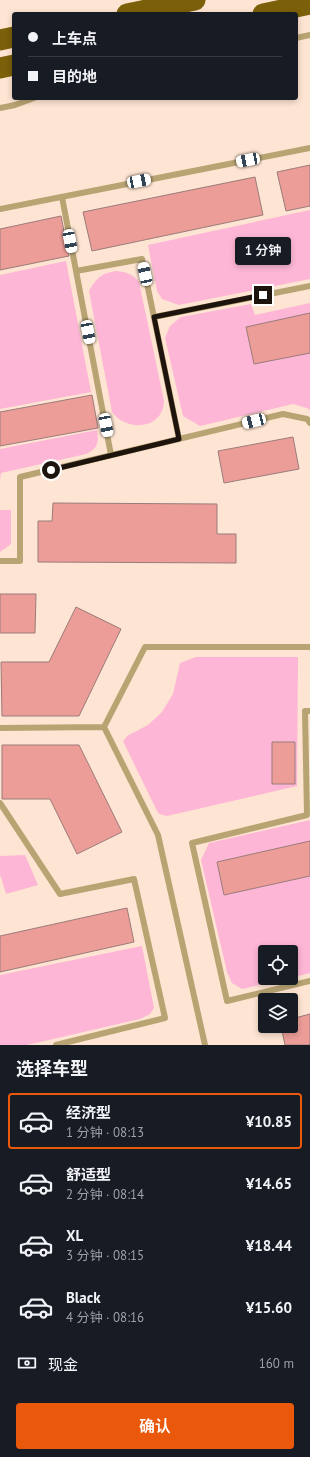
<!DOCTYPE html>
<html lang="zh">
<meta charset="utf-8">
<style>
body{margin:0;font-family:"PT Sans","Noto Sans SC",sans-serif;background:#20242c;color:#f1f3f6;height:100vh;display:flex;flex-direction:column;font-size:15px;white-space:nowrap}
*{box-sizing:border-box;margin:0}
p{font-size:13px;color:#9ea1a6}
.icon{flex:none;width:22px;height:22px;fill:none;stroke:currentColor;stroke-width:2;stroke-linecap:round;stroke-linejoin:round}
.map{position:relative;height:1045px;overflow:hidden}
.side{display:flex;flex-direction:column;background:#171b24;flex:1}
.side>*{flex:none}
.banner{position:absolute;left:12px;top:12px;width:286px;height:88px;border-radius:4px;box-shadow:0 2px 6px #0003;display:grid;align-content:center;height:88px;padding:0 16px;background:#171b24}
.tools{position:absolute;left:258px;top:945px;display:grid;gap:8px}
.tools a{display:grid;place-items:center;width:40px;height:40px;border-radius:4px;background:#171b24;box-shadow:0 2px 6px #0003;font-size:20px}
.end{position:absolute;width:18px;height:18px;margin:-9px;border:5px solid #1d140e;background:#fff;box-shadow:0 0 0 2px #fff}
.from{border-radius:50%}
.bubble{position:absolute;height:28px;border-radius:4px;background:#171b24;box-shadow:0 2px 6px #0003;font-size:13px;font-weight:600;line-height:28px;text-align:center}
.car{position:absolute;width:12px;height:24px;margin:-12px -6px;border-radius:5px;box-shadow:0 0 3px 1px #0007;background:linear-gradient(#fff 24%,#345 0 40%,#fff 0 76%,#345 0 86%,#fff 0)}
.banner b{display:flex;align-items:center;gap:14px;height:38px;font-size:15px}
.banner b+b{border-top:1px solid #363941}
.banner i{width:10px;height:10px;background:#f1f3f6}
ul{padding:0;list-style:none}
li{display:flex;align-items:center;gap:12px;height:56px;margin:0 8px 6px;padding:0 8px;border:2px solid transparent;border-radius:4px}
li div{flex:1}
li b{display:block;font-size:15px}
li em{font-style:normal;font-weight:600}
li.active{border-color:#ea580c}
li>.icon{width:36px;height:36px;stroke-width:1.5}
h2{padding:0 16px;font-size:18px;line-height:48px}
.pay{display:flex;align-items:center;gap:10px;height:44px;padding:0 16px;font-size:15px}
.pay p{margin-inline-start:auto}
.action{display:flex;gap:8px;margin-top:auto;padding:8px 16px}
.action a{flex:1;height:46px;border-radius:4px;background:#ea580c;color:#fff;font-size:16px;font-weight:600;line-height:46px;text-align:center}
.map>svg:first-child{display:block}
.green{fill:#fdb6d5}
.building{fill:#ec9d98;stroke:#9a7c7a}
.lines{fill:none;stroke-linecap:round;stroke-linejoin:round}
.service{stroke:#b8a473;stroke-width:6}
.trunk{stroke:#7b5f09;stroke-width:21}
.route{stroke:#1d140e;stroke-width:5}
</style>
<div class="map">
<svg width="310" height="1045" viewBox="0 0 310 1045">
<rect width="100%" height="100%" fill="#fee4d2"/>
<!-- green -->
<path class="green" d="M310,210V279L179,305L162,299L157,291L148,245Z
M66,261L91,392L0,409V275Z
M116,271C126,272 133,274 139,282L164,401C163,430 126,432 112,412L89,291C97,278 100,274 116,271Z
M310,303V410L307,408L293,404L200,426L183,416L165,338L170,326L181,317L251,304L255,315Z
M97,430C99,443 98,448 86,454L1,473L0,480V449Z
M0,510H11V544L0,552Z
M196,657H298L297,786L167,816L159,814L156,809L123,741L127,736L148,725L162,712L173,694L180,663Z
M310,820V973L291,978V952H265V978H290L242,989L232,983L227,972L201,860L209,843Z
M25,855L38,885L6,894L1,877L0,876V856Z
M142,946L154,1008L150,1014L140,1019L27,1045H0V975Z"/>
<!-- building -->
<path class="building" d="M310,165V206L286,211L277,172Z
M255,177L263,215L92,251L83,212Z
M61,216L69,256L0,270V229Z
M310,313V353L254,364L246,327Z
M92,395L98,428L0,446V412Z
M293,437L299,469L224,483L218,451Z
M53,503L217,504V534H236V563L38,562V521H52Z
M0,594H36L35,633H0Z
M76,607L121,629L79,716H2L1,662H49Z
M272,742H295V784H272Z
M2,745H79L122,832L77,854L50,799H2Z
M310,841V876L224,895L217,862Z
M127,908L134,942L0,972V936Z
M310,1014V1045H285L281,1026H291V1019Z"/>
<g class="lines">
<!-- service -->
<path class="service" d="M296,38L310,35
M0,108L15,105L34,98
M62,197L111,455
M0,209L310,148
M76,271L142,259L179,439
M154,317L310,286
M0,561H20V477L283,414L307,419L310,423
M310,711H305L307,815L192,843L227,1001L310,981
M104,727L158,835L205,1045
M0,728L104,727L145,647H310
M0,803L60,894L134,879L165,1018L56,1045"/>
<!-- trunk -->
<path class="trunk" d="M127,14L195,0
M263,14L310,4
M0,40L14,37
M0,68L14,65"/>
</g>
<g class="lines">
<!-- route -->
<path class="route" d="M51,470L179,439L154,317L263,295"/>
</g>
</svg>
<div class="tools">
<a><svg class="icon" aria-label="locate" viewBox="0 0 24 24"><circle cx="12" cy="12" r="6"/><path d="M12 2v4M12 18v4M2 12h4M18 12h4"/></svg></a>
<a><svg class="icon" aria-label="layers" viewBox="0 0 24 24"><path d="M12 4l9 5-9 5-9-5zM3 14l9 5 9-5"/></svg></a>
</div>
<i class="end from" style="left:51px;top:470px"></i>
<i class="end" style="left:263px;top:295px"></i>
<div class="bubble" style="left:235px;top:237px;width:56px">1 分钟</div>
<i class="car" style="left:248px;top:160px;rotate:259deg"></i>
<i class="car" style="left:139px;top:181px;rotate:79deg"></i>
<i class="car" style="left:70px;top:241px;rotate:169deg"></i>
<i class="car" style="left:145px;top:274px;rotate:348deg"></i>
<i class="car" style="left:88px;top:332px;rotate:169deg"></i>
<i class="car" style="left:254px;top:421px;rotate:256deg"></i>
<i class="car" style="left:106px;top:425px;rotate:169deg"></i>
<div class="banner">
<b><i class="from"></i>上车点</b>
<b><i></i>目的地</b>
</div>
</div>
<section class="side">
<h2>选择车型</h2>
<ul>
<li class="active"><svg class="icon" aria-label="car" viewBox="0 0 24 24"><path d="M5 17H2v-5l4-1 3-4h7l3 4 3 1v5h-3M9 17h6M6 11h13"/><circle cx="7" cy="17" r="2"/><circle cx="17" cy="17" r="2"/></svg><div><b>经济型</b><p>1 分钟 · 08:13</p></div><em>¥10.85</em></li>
<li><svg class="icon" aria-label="car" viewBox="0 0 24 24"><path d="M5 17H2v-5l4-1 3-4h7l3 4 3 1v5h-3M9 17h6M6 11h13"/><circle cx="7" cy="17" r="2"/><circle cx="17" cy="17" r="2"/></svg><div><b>舒适型</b><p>2 分钟 · 08:14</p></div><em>¥14.65</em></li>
<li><svg class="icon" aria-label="car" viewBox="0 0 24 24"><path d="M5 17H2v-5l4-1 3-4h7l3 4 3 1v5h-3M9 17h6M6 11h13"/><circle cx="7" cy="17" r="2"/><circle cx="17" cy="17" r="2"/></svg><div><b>XL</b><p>3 分钟 · 08:15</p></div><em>¥18.44</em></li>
<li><svg class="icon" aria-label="car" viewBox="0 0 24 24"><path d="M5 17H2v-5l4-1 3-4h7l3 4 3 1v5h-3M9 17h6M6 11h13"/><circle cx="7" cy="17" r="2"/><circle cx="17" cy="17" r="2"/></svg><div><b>Black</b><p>4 分钟 · 08:16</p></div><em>¥15.60</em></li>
</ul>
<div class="pay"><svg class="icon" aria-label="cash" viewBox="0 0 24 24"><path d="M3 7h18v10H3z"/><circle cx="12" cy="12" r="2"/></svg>现金<p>160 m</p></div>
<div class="action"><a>确认</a></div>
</section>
